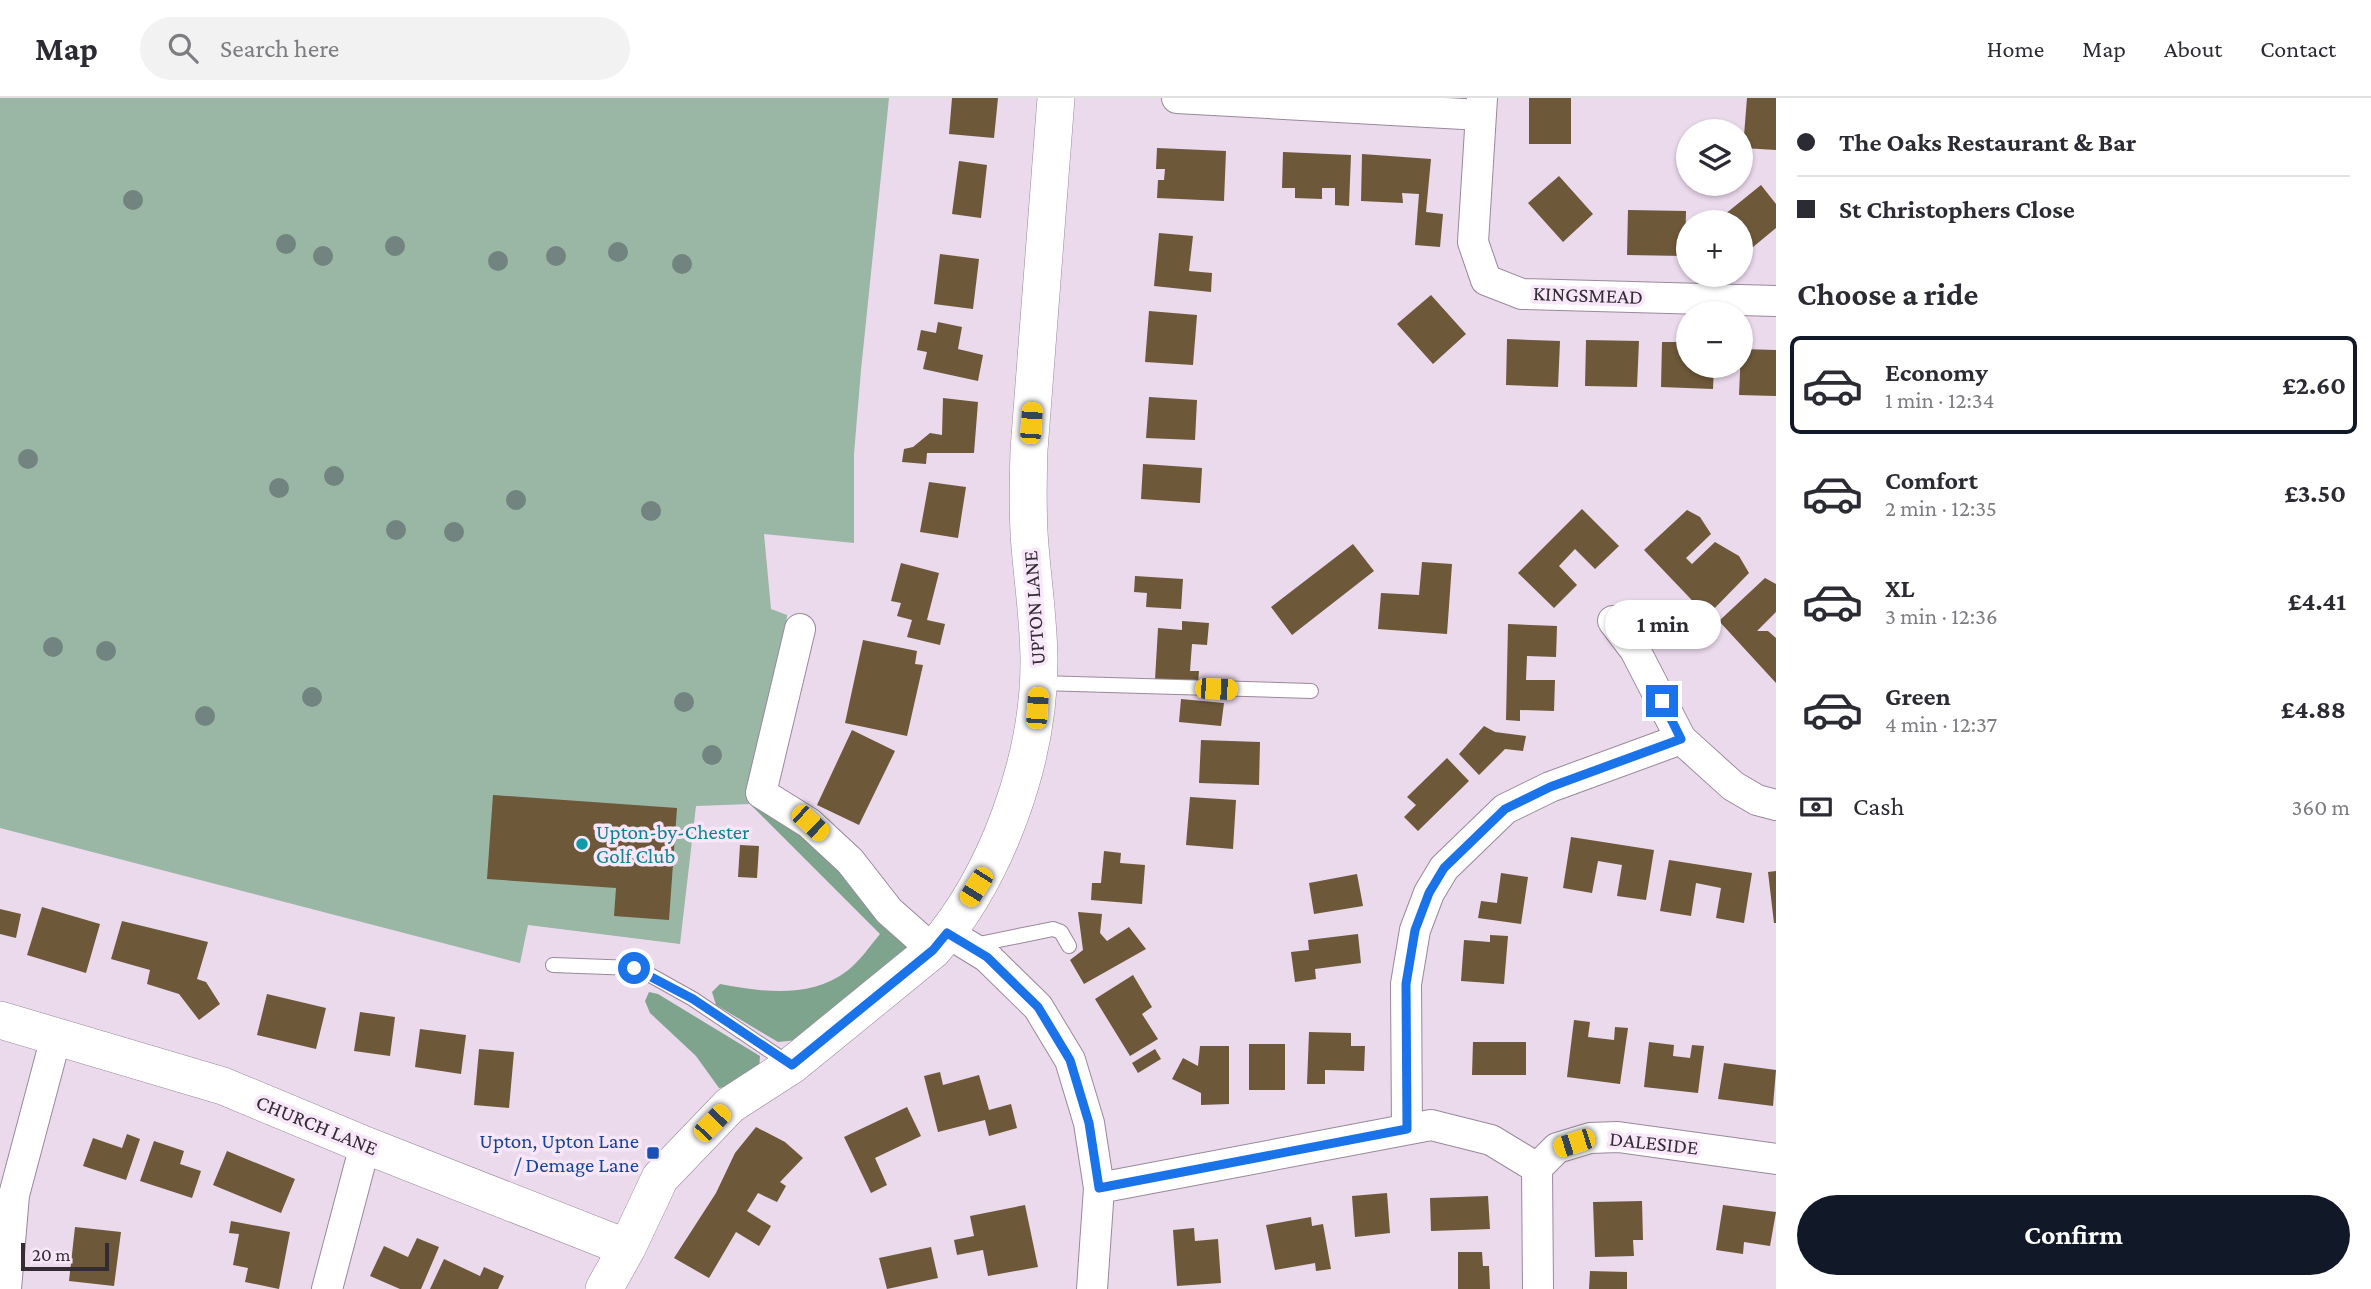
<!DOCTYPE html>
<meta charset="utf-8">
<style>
body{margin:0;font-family:"Crimson Pro",serif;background:#f2f2f3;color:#2b2b33;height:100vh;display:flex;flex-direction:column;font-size:26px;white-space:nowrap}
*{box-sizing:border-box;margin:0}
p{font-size:23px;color:#7c7c81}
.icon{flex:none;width:38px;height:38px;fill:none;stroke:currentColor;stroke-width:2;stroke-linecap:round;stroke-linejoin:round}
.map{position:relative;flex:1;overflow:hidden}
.drawer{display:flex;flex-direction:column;background:#fff;width:595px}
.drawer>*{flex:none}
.guide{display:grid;align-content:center;height:154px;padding:0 21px;background:#fff}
.buttons{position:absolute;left:1676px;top:21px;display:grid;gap:14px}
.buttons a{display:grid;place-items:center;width:77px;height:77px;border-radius:50%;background:#fff;box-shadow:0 2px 5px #0004;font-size:35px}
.scale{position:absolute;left:21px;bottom:18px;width:88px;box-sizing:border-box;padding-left:7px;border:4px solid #332c33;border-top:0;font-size:19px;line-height:24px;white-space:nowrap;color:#332c33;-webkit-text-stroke:5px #f8e6f9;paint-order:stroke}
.end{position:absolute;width:32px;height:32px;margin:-16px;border:9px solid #1a73e8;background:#fff;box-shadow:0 0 0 4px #fff}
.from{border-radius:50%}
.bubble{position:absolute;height:49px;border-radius:24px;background:#fff;box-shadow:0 2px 5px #0004;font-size:23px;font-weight:700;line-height:49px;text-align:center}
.car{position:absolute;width:21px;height:42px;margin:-21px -10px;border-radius:9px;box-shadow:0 0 5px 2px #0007;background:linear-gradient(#f5c518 24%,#345 0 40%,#f5c518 0 76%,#345 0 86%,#f5c518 0)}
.guide b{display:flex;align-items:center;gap:24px;height:66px;font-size:26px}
.guide b+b{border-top:2px solid #e1e1e2}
.guide i{width:18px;height:18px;background:#2b2b33}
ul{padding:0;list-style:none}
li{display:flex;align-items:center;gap:21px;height:98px;margin:0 14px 10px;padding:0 7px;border:4px solid transparent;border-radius:10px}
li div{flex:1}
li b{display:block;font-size:26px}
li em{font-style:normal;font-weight:700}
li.on{border-color:#111827}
li>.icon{width:63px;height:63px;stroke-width:1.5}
h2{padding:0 21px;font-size:32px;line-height:84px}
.pay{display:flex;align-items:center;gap:18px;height:77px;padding:0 21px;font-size:26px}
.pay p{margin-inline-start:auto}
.cta{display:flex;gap:14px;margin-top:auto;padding:14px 21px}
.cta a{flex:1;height:80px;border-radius:42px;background:#111827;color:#fff;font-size:28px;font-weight:700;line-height:80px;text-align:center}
header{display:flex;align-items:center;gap:42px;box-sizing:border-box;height:98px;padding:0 35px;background:#fff;border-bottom:2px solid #e1e1e2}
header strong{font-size:33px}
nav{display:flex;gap:38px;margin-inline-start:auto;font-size:24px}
.search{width:490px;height:63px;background:#f2f2f3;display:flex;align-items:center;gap:18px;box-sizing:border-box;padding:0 24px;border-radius:38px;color:#7c7c81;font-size:26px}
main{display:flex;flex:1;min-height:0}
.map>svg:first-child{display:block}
.green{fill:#99b7a4}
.forest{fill:#7fa48d}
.building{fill:#6d583a}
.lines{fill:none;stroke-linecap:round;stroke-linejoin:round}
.service-casing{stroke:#99899a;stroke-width:16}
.minor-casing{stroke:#99899a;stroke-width:32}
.tertiary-casing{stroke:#99899a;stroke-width:38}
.service{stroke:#fff;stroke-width:14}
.minor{stroke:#fff;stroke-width:30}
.tertiary{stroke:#fff;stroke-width:37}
.tree{fill:#72847f}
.route{stroke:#1a73e8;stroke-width:9}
.culture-dot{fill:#0f9aa8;stroke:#f8e6f9;stroke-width:2.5}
.transit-dot{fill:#1a4fb4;stroke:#f8e6f9;stroke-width:2.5}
.labels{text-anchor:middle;stroke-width:7;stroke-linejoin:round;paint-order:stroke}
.street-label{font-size:21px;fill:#332c33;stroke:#f8e6f9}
.culture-label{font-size:21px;fill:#0d838f;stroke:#f8e6f9;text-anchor:start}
.transit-label{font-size:21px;fill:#164399;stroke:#f8e6f9;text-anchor:end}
</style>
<header>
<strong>Map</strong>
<div class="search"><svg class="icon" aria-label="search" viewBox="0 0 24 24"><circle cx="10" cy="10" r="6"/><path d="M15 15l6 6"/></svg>Search here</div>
<nav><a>Home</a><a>Map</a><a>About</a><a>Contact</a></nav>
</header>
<main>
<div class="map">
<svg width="1776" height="1191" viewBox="0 0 1776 1191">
<rect width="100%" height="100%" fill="#ebd9ec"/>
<!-- green -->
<path class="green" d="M0,0H889L861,272L854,356V445L764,436L771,511L787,517L784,548L752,685L750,706L696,708L680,846L528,827L520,865L0,730Z"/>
<!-- forest -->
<path class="forest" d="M752,685L909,840L907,855L798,942L778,944L716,907L712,894L720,886C763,894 810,901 847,873C859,864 870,848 880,836L750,706Z
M649,894L658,896L760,958L759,972L737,987L719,990L696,958L650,915L645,903Z"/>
<!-- building -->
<path class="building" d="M952,0H998L994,40L949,36Z
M1529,0H1571V46H1529Z
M1747,0H1776V52L1743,50Z
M1157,50L1226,53L1224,103L1157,100L1158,82H1164L1165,71H1156Z
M1283,54L1351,57L1349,108L1335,107V90H1322V101L1295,100V90H1282Z
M1362,56L1431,61L1426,114L1443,116L1440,149L1415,147L1419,96L1402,95L1403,105L1361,103Z
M959,63L987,67L981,120L952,116Z
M1559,78L1593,116L1563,144L1528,105Z
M1761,87L1776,106V130L1747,154L1741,148V124H1722L1719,121Z
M1628,112L1686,113L1685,158L1627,157Z
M1159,135L1193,138L1189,173L1212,175L1211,194L1154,188Z
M940,156L979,161L973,211L934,206Z
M1431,197L1466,236L1433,266L1397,226Z
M1149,213L1197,217L1193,267L1145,264Z
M938,224L962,229L958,251L983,257L978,283L923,271L927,254L917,252L921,232L936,235Z
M1507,241L1560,243L1558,289L1506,287Z
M1586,242L1639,243L1637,289L1585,288Z
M1662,244H1689V268H1714L1713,291L1661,289Z
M1741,251L1776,252V298L1739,297Z
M1149,299L1197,302L1195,342L1146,340Z
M943,300L978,304L974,355H927L926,366L902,364L904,351L913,349L930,335L942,337Z
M1143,366L1202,370L1200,405L1141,401Z
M929,384L966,389L958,440L920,434Z
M1582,411L1619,448L1595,471L1575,451L1559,468L1577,487L1554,510L1518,475Z
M1687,412L1700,419L1711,436L1686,460L1692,466L1715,444L1739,458L1749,475L1707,518L1644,452Z
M1353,446L1374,473L1292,537L1271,509Z
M1422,464L1452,466L1447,536L1378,531L1381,495L1419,497Z
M901,465L939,475L927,522L945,526L940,547L907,539L912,522L897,518L901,505L891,503Z
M1135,478L1183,481L1181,511L1146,509L1147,495L1134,494Z
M1765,480L1776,486V514L1757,533H1768L1776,540V585L1719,523Z
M1182,523L1209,525L1207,547L1192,546L1190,573H1199L1198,584L1155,582L1158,530L1182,532Z
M1508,526L1557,528L1556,559L1527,558L1526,582H1555L1554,613L1520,612V623L1506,622Z
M863,542L917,553L915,566L923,567L907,638L845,625Z
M1181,601L1224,605L1221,628L1179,624Z
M1484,628L1495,634L1526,638L1523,653L1505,651L1479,677L1459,656Z
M852,632L895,653L859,727L817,707Z
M1201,642L1260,644L1259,687L1199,685Z
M1447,660L1469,683L1418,733L1404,719L1416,707L1407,699Z
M493,697L677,710L669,822L614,818L616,790L487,781Z
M1190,699L1236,702L1233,751L1186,747Z
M1571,739L1654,752L1646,802L1617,798L1622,767L1598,763L1592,795L1563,790Z
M740,747L759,748L757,780L738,779Z
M1104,753L1121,755L1120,765L1145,767L1142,806L1091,802L1092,785H1101Z
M1669,762L1752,775L1744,825L1716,820L1721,790L1696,785L1691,818L1660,813Z
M1776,773V825H1774L1768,774Z
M1501,775L1528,779L1521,826L1478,820L1481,803L1497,805Z
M1357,776L1363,808L1314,816L1309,785Z
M42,809L100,826L86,875L27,857Z
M0,811L21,816L16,840L0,836Z
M1078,814L1102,816L1100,835L1107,843L1129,829L1146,851L1084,886L1070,862L1083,852Z
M122,823L208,844L197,881L206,884L220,906L199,922L179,896L147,886L150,872L111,861Z
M1358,836L1361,865L1315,871L1316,881L1295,884L1291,854L1309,852L1308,842Z
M1490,837L1508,838L1504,886L1461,883L1464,842L1490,844Z
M1133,877L1152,909L1142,916L1158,941L1130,958L1095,901Z
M267,896L326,910L316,951L257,937Z
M360,914L395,919L390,958L354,953Z
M1574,922L1590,924L1588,939L1614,942L1615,929L1628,930L1620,986L1567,979Z
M420,931L466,937L461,976L415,969Z
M1309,934L1351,935V948H1365L1364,973L1325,972V986H1307Z
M1473,944H1526V977H1472Z
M1649,944L1674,947L1673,958L1690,960L1692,947L1704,948L1698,995L1644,989Z
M1249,946H1285V992H1249Z
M1200,948H1229V1006L1201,1007V995L1172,981L1183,960L1198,968Z
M479,951L514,954L509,1010L474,1007Z
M1155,951L1161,961L1138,975L1132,965Z
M1724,965L1776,972L1773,1008L1718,1001Z
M940,974L943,987L979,977L989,1012L1011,1006L1017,1030L989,1038L985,1022L938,1034L924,978Z
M907,1009L921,1038L875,1060L887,1087L871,1095L844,1039Z
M756,1029L785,1044L803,1060L780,1084L786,1088L777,1104L758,1095L747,1113L771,1128L759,1148L736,1134L709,1180L674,1160L716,1095L735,1055Z
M127,1036L140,1041L126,1082L83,1068L93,1040L122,1050Z
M154,1043L184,1053L180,1066L201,1073L192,1100L140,1083Z
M227,1053L295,1081L281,1115L213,1087Z
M1387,1095L1390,1135L1355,1139L1352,1098Z
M1488,1098L1490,1131L1431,1133L1430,1100Z
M1642,1103L1643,1142H1633L1634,1158L1595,1159L1593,1104Z
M1025,1107L1038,1169L988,1178L983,1152L957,1157L954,1142L974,1138L970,1118Z
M1723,1107L1776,1114L1770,1148L1744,1144L1743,1156L1716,1152Z
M1311,1119L1312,1128L1323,1126L1331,1171L1316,1173L1315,1165L1275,1172L1266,1127Z
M231,1123L290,1134L279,1191L245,1184L248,1170L233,1167L239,1136L229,1135Z
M75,1129L121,1134L114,1188L69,1183Z
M1194,1130L1195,1143L1218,1141L1221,1185L1177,1188L1173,1132Z
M417,1140L439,1149L421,1191H400L370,1178L384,1148L408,1159Z
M931,1149L938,1180L887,1191L879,1160Z
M1458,1154H1482L1483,1168H1489L1490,1191H1458Z
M444,1161L480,1178L484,1169L504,1178L498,1191H430Z
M1590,1173L1627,1174V1191H1589Z"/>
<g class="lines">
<!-- service casing -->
<g class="service-casing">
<path id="service" d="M1040,585L1311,593
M974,847L1053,831L1061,834L1069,848
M553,867L634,870L650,877L693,901L791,967"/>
</g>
<!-- minor casing -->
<g class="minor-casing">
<path id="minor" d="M1177,0L1481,17
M1482,0L1473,144L1486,182L1522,196L1776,203
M1613,523L1635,552L1681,641L1733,688L1757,702L1776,707
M800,531L761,695L809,725L850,763L889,813L933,852
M948,835L987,859L1038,909L1070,962L1089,1025L1099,1090L1092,1191
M1407,1031L1406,886L1415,832L1429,795L1444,770L1505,711L1550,689L1681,641
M1099,1090L1431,1027L1491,1042L1537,1070
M6,1191L14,1097L56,939
M327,1191L365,1047
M1538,1191L1537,1070L1557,1050L1590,1040L1618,1039L1776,1061"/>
</g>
<!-- tertiary casing -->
<g class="tertiary-casing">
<path id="tertiary" d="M0,922L223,988L365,1047L627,1150
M604,1191L627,1150L660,1080L730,1007L792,967L933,852C997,778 1039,662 1039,564C1039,525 1033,486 1030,448C1027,416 1028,384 1029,352L1056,0"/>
</g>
<!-- service -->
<use href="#service" class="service"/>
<!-- minor -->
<use href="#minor" class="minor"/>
<!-- tertiary -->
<use href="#tertiary" class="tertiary"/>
</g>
<!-- trees -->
<g class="tree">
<circle cx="133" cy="102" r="10"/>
<circle cx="286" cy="146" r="10"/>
<circle cx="395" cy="148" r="10"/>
<circle cx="618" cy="154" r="10"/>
<circle cx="323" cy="158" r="10"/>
<circle cx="556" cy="158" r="10"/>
<circle cx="498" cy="163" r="10"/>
<circle cx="682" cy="166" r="10"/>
<circle cx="28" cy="361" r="10"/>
<circle cx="334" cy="378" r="10"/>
<circle cx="279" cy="390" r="10"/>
<circle cx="516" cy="402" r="10"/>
<circle cx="651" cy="413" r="10"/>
<circle cx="396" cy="432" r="10"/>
<circle cx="454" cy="434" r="10"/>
<circle cx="53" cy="549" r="10"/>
<circle cx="106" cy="553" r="10"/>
<circle cx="312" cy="599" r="10"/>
<circle cx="684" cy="604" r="10"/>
<circle cx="205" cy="618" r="10"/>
<circle cx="712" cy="657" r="10"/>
</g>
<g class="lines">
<!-- route -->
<path class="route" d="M634,870L693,901L792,967L933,852L947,835L987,859L1038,909L1070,962L1089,1025L1099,1090L1407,1031L1406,886L1415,832L1429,795L1444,770L1505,711L1550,689L1681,641L1662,603"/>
</g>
<!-- markers -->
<circle class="culture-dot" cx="582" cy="746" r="7"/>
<rect class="transit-dot" x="646" y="1048" width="14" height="14" rx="3.5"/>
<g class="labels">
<!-- street labels -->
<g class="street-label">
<text transform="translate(1588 197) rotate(2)" y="7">KINGSMEAD</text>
<text transform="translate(1034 510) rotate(-94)" y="7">UPTON LANE</text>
<text transform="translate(317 1027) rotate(22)" y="7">CHURCH LANE</text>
<text transform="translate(1654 1045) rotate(6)" y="7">DALESIDE</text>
</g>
<!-- culture labels -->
<g class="culture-label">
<text x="596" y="741">Upton-by-Chester<tspan x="596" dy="24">Golf Club</tspan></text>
</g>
<!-- transit labels -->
<g class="transit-label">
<text x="639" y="1050">Upton, Upton Lane<tspan x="639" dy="24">/ Demage Lane</tspan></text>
</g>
</g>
</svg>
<div class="buttons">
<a><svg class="icon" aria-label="layers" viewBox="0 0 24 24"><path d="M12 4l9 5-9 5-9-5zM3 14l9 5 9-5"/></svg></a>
<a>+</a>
<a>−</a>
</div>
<div class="scale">20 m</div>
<i class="end from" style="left:634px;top:870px"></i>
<i class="end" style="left:1662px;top:603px"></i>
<div class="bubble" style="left:1605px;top:502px;width:116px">1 min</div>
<i class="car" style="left:1031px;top:325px;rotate:4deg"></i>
<i class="car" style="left:1216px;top:591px;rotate:92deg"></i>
<i class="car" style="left:1037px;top:610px;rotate:4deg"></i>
<i class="car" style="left:810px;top:725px;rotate:133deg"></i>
<i class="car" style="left:976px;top:789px;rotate:212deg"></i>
<i class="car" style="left:712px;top:1025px;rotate:44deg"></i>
<i class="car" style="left:1574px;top:1045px;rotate:252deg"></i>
</div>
<section class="drawer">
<div class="guide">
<b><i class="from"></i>The Oaks Restaurant &amp; Bar</b>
<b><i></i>St Christophers Close</b>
</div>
<h2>Choose a ride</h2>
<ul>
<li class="on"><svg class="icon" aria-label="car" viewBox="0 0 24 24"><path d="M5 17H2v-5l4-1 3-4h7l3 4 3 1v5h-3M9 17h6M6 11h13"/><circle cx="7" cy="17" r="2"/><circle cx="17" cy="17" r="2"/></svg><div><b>Economy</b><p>1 min · 12:34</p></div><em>£2.60</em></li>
<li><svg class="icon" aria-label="car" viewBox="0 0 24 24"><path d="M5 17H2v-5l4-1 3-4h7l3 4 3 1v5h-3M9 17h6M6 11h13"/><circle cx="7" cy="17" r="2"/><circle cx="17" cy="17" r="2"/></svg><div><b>Comfort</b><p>2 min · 12:35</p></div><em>£3.50</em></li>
<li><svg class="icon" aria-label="car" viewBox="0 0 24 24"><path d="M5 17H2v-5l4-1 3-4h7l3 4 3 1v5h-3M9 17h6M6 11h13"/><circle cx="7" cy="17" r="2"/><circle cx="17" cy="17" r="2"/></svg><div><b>XL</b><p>3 min · 12:36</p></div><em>£4.41</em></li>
<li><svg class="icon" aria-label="car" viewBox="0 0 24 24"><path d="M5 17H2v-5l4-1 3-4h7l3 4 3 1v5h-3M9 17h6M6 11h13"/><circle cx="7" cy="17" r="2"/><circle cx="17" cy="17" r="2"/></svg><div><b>Green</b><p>4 min · 12:37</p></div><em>£4.88</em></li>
</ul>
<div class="pay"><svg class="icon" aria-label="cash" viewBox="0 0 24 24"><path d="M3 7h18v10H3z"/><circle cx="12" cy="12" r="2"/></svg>Cash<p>360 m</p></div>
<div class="cta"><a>Confirm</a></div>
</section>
</main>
